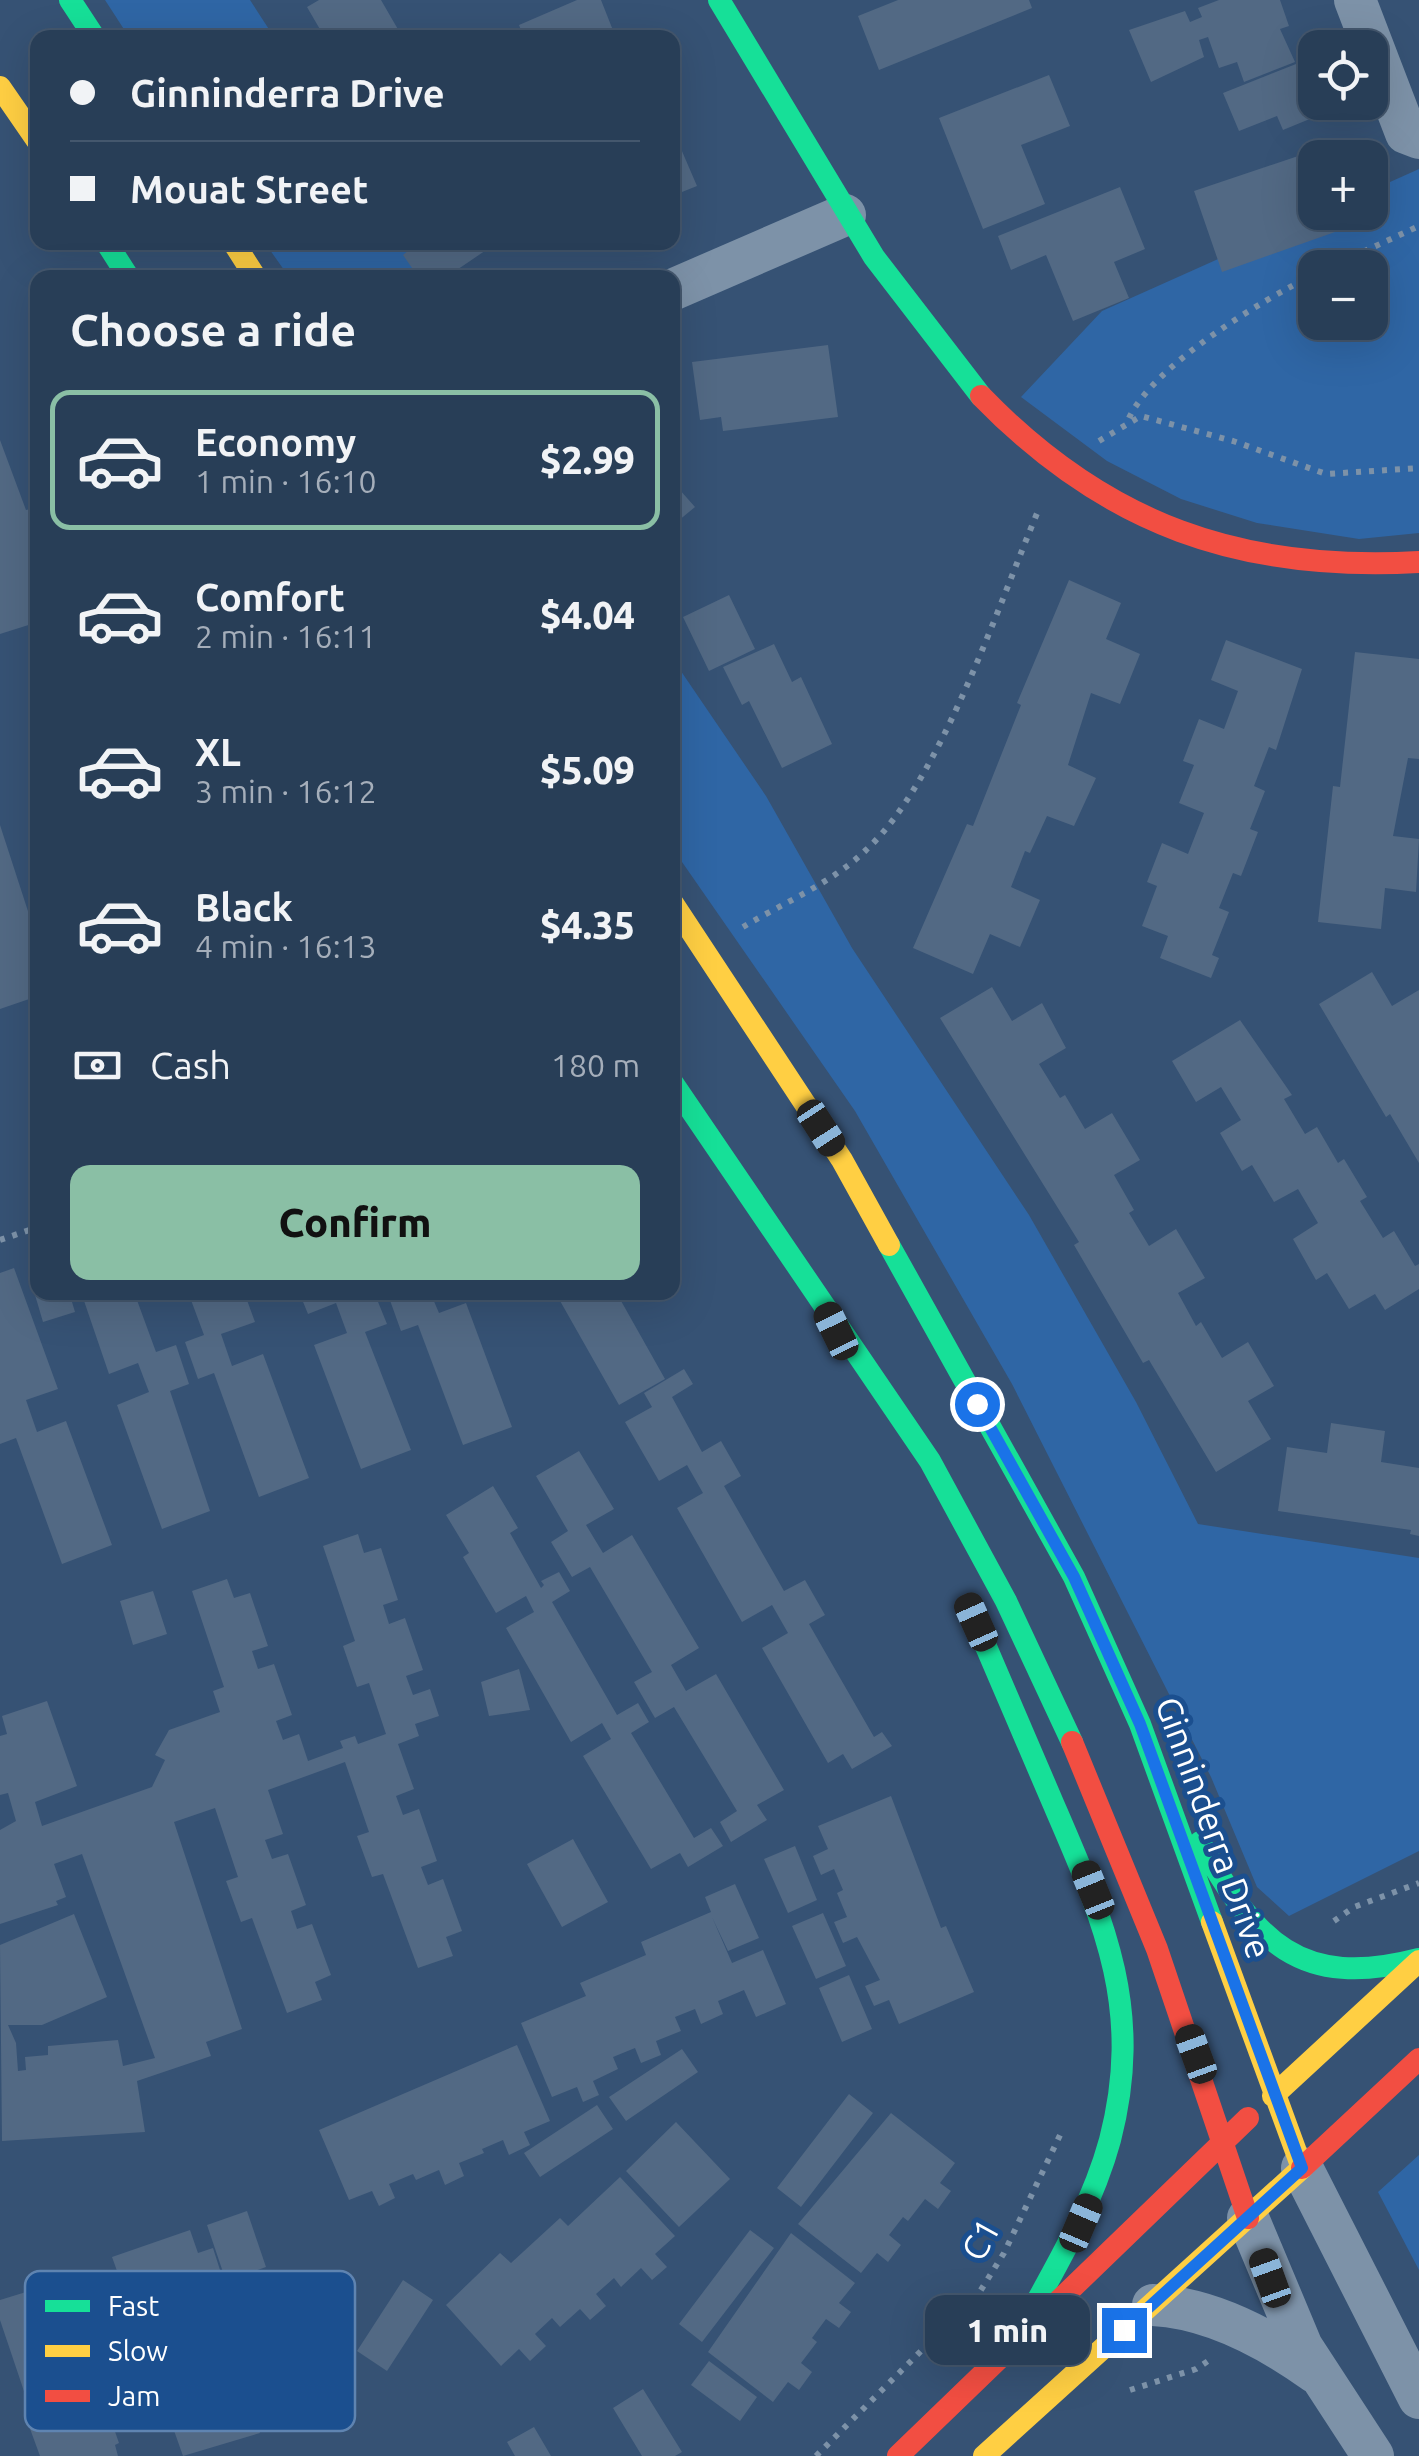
<!DOCTYPE html>
<meta charset="utf-8">
<style>
body{margin:0;font-family:Ubuntu,sans-serif;background:#30455d;color:#f1f3f6;height:100vh;display:flex;flex-direction:column;font-size:38px;white-space:nowrap}
*{box-sizing:border-box;margin:0}
p{font-size:32px;color:#a5aeba}
.icon{flex:none;width:55px;height:55px;fill:none;stroke:currentColor;stroke-width:2;stroke-linecap:round;stroke-linejoin:round}
.map{position:relative;flex:1;overflow:hidden}
.drawer{position:absolute;left:30px;top:270px;width:650px;height:1030px;display:flex;flex-direction:column;background:#283e57;border-radius:20px;box-shadow:0 10px 40px #0002,0 0 0 2px #44576d}
.drawer>*{flex:none}
.banner{position:absolute;left:30px;top:30px;width:650px;height:220px;border-radius:20px;box-shadow:0 10px 40px #0002,0 0 0 2px #44576d;display:grid;align-content:center;height:220px;padding:0 40px;background:#283e57}
.controls{position:absolute;left:1298px;top:30px;display:grid;gap:20px}
.controls a{display:grid;place-items:center;width:90px;height:90px;border-radius:20px;background:#283e57;box-shadow:0 10px 40px #0002,0 0 0 2px #44576d;font-size:50px}
.end{position:absolute;width:45px;height:45px;margin:-22px;border:12px solid #1a73e8;background:#fff;box-shadow:0 0 0 5px #fff}
.from{border-radius:50%}
.bubble{position:absolute;height:70px;border-radius:20px;background:#283e57;box-shadow:0 10px 40px #0002,0 0 0 2px #44576d;font-size:32px;font-weight:800;line-height:70px;text-align:center}
.car{position:absolute;width:30px;height:60px;margin:-30px -15px;border-radius:12px;box-shadow:0 0 8px 2px #0007;background:linear-gradient(#222 24%,#8ab4d8 0 40%,#222 0 76%,#8ab4d8 0 86%,#222 0)}
.banner b{display:flex;align-items:center;gap:35px;height:95px;font-size:38px}
.banner b+b{border-top:2px solid #44576d}
.banner i{width:25px;height:25px;background:#f1f3f6}
ul{padding:0;list-style:none}
li{display:flex;align-items:center;gap:30px;height:140px;margin:0 20px 15px;padding:0 20px;border:5px solid transparent;border-radius:20px}
li div{flex:1}
li b{display:block;font-size:38px}
li em{font-style:normal;font-weight:800}
li.selected{border-color:#8abfa5}
li>.icon{width:90px;height:90px;stroke-width:1.5}
h2{padding:0 40px;font-size:45px;line-height:120px}
.pay{display:flex;align-items:center;gap:25px;height:110px;padding:0 40px;font-size:38px}
.pay p{margin-inline-start:auto}
.button{display:flex;gap:20px;margin-top:auto;padding:20px 40px}
.button a{flex:1;height:115px;border-radius:20px;background:#8abfa5;color:#111;font-size:40px;font-weight:800;line-height:115px;text-align:center}
.map>svg:first-child{display:block}
.green{fill:#2f66a5;fill-rule:evenodd}
.building{fill:#526984}
.lines{fill:none;stroke-linecap:round;stroke-linejoin:round}
.path{stroke:#7d92a8;stroke-width:6;stroke-dasharray:5 8;stroke-linecap:butt}
.street{stroke:#7d92a8;stroke-width:42}
.fast{stroke:#16e098;stroke-width:22}
.slow{stroke:#ffcf43;stroke-width:22}
.jam{stroke:#f24e42;stroke-width:22}
.route{stroke:#1a73e8;stroke-width:12}
.labels{text-anchor:middle;stroke-width:10;stroke-linejoin:round;paint-order:stroke}
.street-label{font-size:35px;fill:#fff;stroke:#1b4f8f}
.key{fill:#1b4f8f;stroke:#5f84b1;stroke-width:2.5}
.key-label{font-size:28px;fill:#fff}
</style>
<div class="map">
<svg width="1419" height="2456" viewBox="0 0 1419 2456">
<rect width="100%" height="100%" fill="#365274"/>
<!-- green -->
<path class="green" d="M105,0H250L274,37H129Z
M1419,169V533L1359,539L1257,523L1181,499L1107,461L1021,397L1102,311L1321,213L1370,212V191ZM1315,268H1370V322H1315Z
M265,243H402L424,277H289Z
M672,658L766,796L852,948L1029,1215L1136,1402L1198,1524L1419,1558V1851L1289,1916L1257,1887L1211,1777L1012,1384L855,1111L673,849Z
M1419,2155V2270L1378,2192Z"/>
<!-- building -->
<path class="building" d="M319,0H381L403,38H325L307,7Z
M577,0H601L616,38H524L519,25Z
M898,0H1029L1032,8L879,70L858,16Z
M1219,0H1280L1289,26L1280,29L1295,62L1244,82L1237,62L1219,68L1208,37L1199,40L1204,57L1151,82L1129,30L1185,11L1190,22L1202,17L1198,8Z
M1296,64L1317,116L1283,130L1277,116L1239,131L1223,93Z
M1049,75L1070,126L1021,145L1045,204L983,229L939,118Z
M672,128L697,186L672,196Z
M1316,150L1315,212H1347L1352,226L1222,272L1194,191Z
M1120,187L1145,249L1114,262L1129,298L1073,321L1046,255L1011,270L998,236Z
M418,242H498L445,278H419L403,255Z
M828,345L838,417L723,431L721,417L700,420L692,362Z
M0,440L26,510L38,507V622L0,634Z
M672,481L695,507L672,526Z
M1069,580L1121,603L1106,639L1140,654L1120,704L1091,693L1068,765L1096,778L1074,826L1047,816L1030,853L1025,851L1011,887L1040,900L1020,947L990,934L973,974L913,948L967,824L973,826L1021,705L1017,703Z
M729,595L755,649L709,671L683,617Z
M1226,640L1302,669L1276,750L1269,747L1254,786L1265,791L1250,829L1258,832L1241,876L1233,873L1219,908L1229,912L1212,955L1219,958L1211,978L1160,958L1168,936L1142,926L1157,886L1147,882L1162,843L1188,854L1204,813L1179,803L1194,765L1183,761L1199,719L1224,729L1238,691L1211,680Z
M774,644L792,682L801,677L832,744L782,768L749,701L742,705L723,667Z
M1355,652L1419,659V759L1408,758L1393,836L1419,839L1416,892L1385,888L1381,929L1318,922L1333,786L1340,787Z
M0,825L38,942V996L0,1009Z
M1372,972L1392,1006L1419,990V1163L1390,1114L1386,1117L1319,1004Z
M992,987L1012,1021L1042,1003L1066,1048L1039,1064L1060,1098L1065,1095L1085,1129L1112,1113L1140,1160L1114,1175L1134,1210L1129,1213L1149,1246L1176,1229L1205,1278L1178,1293L1196,1326L1201,1322L1222,1358L1248,1342L1274,1386L1248,1401L1271,1439L1216,1472L1149,1360L1143,1363L1074,1245L1079,1242L940,1018Z
M1240,1020L1292,1095L1284,1099L1305,1134L1317,1127L1338,1163L1344,1159L1367,1197L1360,1201L1383,1238L1394,1231L1415,1266L1419,1264V1289L1385,1310L1375,1294L1349,1309L1327,1273L1316,1280L1293,1239L1318,1223L1298,1189L1274,1202L1252,1165L1242,1171L1220,1133L1241,1120L1221,1087L1196,1102L1172,1061Z
M14,1268L58,1389L26,1400L37,1432L66,1421L112,1545L62,1564L16,1438L0,1444V1273Z
M38,1275V1292H69L75,1312L43,1322L30,1278Z
M81,1292H134L156,1352L176,1345L189,1384L170,1391L210,1511L162,1529L117,1405L149,1392L138,1363L109,1374Z
M188,1292H244L255,1322L221,1334L232,1366L263,1354L309,1478L259,1497L214,1373L198,1379L185,1342L204,1335Z
M299,1292H374L387,1324L365,1332L411,1450L361,1469L314,1345L347,1333L336,1303L308,1314Z
M387,1292H430L439,1313L466,1303L512,1427L463,1445L418,1325L401,1331Z
M555,1292H616L665,1379L619,1405Z
M684,1369L693,1384L672,1397L702,1452L721,1441L741,1476L724,1486L784,1591L805,1580L825,1615L809,1624L874,1737L882,1732L892,1746L852,1769L843,1754L828,1763L762,1648L788,1633L772,1605L742,1622L677,1508L703,1493L687,1465L659,1481L625,1422L652,1407L644,1393Z
M1331,1423L1385,1431L1381,1462L1419,1468V1536L1410,1534L1411,1530L1278,1511L1287,1447L1327,1453Z
M579,1451L614,1509L586,1525L603,1553L632,1535L699,1648L671,1665L686,1691L716,1674L784,1790L757,1805L767,1820L731,1842L720,1822L737,1811L674,1707L655,1718L634,1682L652,1672L590,1567L572,1577L551,1542L568,1531L536,1476Z
M493,1486L518,1528L510,1533L541,1588L544,1585L541,1581L559,1572L570,1591L552,1602L617,1715L638,1703L649,1722L631,1733L694,1838L711,1828L723,1846L688,1867L680,1853L651,1869L583,1756L611,1739L602,1723L571,1742L506,1628L534,1612L526,1596L496,1613L463,1557L469,1553L446,1515Z
M358,1534L364,1553L381,1548L398,1600L383,1605L389,1624L405,1618L423,1670L406,1676L413,1695L430,1689L439,1716L415,1724L419,1736L398,1744L414,1789L396,1796L403,1815L419,1809L437,1861L421,1867L428,1885L443,1879L462,1931L446,1937L453,1956L418,1968L383,1874L372,1877L357,1836L369,1832L345,1762L268,1790L283,1834L265,1840L272,1859L288,1854L306,1905L291,1911L297,1929L312,1924L331,1975L315,1982L322,2000L287,2013L252,1918L241,1922L226,1881L238,1877L215,1808L174,1822L242,2029L206,2042L211,2056L137,2081L145,2132L2,2141L0,1945L74,1914L107,1997L42,2025H8L16,2043L18,2071L26,2070L25,2057L48,2055V2046L118,2040L123,2066L155,2058L82,1854L54,1864L66,1897L56,1901L58,1905L0,1924V1830L16,1821L8,1793L0,1795V1736L7,1734L2,1716L47,1701L77,1786L35,1802L42,1826L152,1787L165,1760L155,1755L169,1730L220,1712L213,1691L224,1687L192,1591L227,1579L234,1598L250,1593L268,1646L252,1651L258,1669L274,1664L292,1715L276,1721L283,1740L299,1734L308,1761L343,1748L340,1741L355,1736L358,1744L386,1734L369,1683L357,1687L343,1646L355,1641L323,1546Z
M153,1591L167,1634L133,1645L120,1601Z
M519,1669L530,1710L489,1716L481,1682Z
M891,1796L941,1928L946,1926L974,1992L899,2024L889,2000L874,2006L865,1986L880,1980L857,1937L843,1943L834,1922L847,1917L837,1893L843,1890L834,1869L821,1875L813,1856L828,1849L818,1826Z
M573,1839L608,1902L562,1927L527,1864Z
M795,1846L817,1900L788,1913L764,1859Z
M735,1884L759,1938L728,1951L712,1917L732,1963L763,1950L786,2004L756,2017L744,1990L718,2001L723,2014L701,2024L695,2009L675,2017L681,2031L656,2041L661,2055L641,2063L635,2048L613,2057L618,2069L593,2081L599,2095L583,2102L577,2087L552,2097L521,2023L586,1996L580,1983L646,1955L641,1942L711,1912L705,1897Z
M823,1913L846,1966L816,1979L792,1926Z
M849,1975L872,2029L842,2042L819,1988Z
M517,2045L550,2121L524,2132L530,2145L509,2155L503,2140L482,2149L484,2153L459,2163L464,2176L445,2185L439,2170L416,2180L413,2174L389,2184L395,2198L379,2206L372,2191L349,2200L319,2130Z
M682,2049L698,2072L626,2121L609,2097Z
M849,2094L873,2113L801,2207L777,2188Z
M597,2105L613,2129L540,2177L524,2153Z
M891,2113L955,2163L940,2183L951,2191L938,2209L925,2199L908,2221L903,2217L889,2235L901,2245L888,2262L877,2253L861,2273L798,2224Z
M676,2122L730,2179L679,2227L626,2171Z
M620,2177L675,2236L655,2254L667,2267L652,2280L641,2268L621,2287L614,2278L596,2294L606,2306L590,2320L580,2309L560,2327L552,2318L535,2334L546,2346L530,2361L519,2349L501,2366L446,2305L500,2253L511,2263L560,2218L568,2226Z
M247,2211L266,2267L226,2281L207,2225Z
M190,2230L198,2253L213,2248L220,2270L204,2275L212,2298L227,2293L235,2316L248,2311L256,2334L242,2339L250,2360L235,2365L244,2388L260,2383L267,2405L251,2411L260,2433L183,2456L159,2388L171,2384L149,2322L137,2326L112,2257Z
M750,2230L774,2248L702,2342L679,2324Z
M791,2233L855,2283L839,2303L851,2312L839,2328L826,2319L812,2338L817,2342L801,2363L812,2372L799,2390L788,2382L773,2402L708,2352Z
M403,2280L433,2300L387,2371L357,2351Z
M52,2284L88,2393L100,2389L119,2443L115,2445L118,2456H40L25,2415L31,2412L0,2320V2300Z
M709,2361L757,2397L740,2421L691,2385Z
M643,2389L682,2452L675,2456H642L613,2408Z
M534,2427L551,2456H515L507,2442Z"/>
<g class="lines">
<!-- path -->
<path class="path" d="M1328,268L1419,226
M1129,418C1154,365 1262,300 1315,274
M1099,441L1141,416L1233,441L1326,474L1419,468
M743,927C783,903 832,883 866,850C940,782 998,606 1038,511
M0,1240L38,1227
M1334,1921L1354,1907L1419,1883
M1130,2390L1196,2369L1211,2359
M816,2456L979,2293L1004,2253L1062,2131"/>
<!-- street -->
<path class="street" d="M1355,0L1406,133L1419,138
M672,290L845,215
M1302,2168L1419,2398
M1248,2218L1302,2347L1373,2456
M1153,2305C1211,2308 1270,2340 1316,2373"/>
<!-- fast -->
<path class="fast" d="M70,0L95,38
M719,0L874,257L981,396
M106,242L129,278
M672,1082L930,1461L1006,1601L1072,1742
M889,1245L1074,1577L1140,1724L1212,1922
M975,1621C1001,1682 1027,1742 1053,1803C1104,1921 1144,2009 1110,2140C1091,2210 1051,2275 1016,2339
M1200,1842C1256,1942 1299,1990 1419,1959"/>
<!-- slow -->
<path class="slow" d="M0,87L38,142
M233,242L256,278
M672,902L842,1160L889,1245
M1273,2096L1419,1961
M984,2456L1302,2168L1212,1922"/>
<!-- jam -->
<path class="jam" d="M981,396C1106,525 1241,572 1419,562
M1072,1742L1157,1949L1248,2218
M1302,2168L1419,2059
M898,2456L1248,2118"/>
</g>
<g class="lines">
<!-- route -->
<path class="route" d="M977,1404L1074,1577L1140,1724L1302,2168L1124,2330"/>
</g>
<g class="labels">
<!-- street labels -->
<g class="street-label">
<text transform="translate(1213 1828) rotate(70)" y="12">Ginninderra Drive</text>
<text transform="translate(981 2240) rotate(-61)" y="12">C1</text>
</g>
</g>
<!-- legend -->
<rect x="25" y="2271" width="330" height="160" rx="15" class="key"/>
<rect x="45" y="2300" width="45" height="12" fill="#16e098"/>
<rect x="45" y="2345" width="45" height="12" fill="#ffcf43"/>
<rect x="45" y="2390" width="45" height="12" fill="#f24e42"/>
<g class="key-label">
<text x="108" y="2316">Fast</text>
<text x="108" y="2361">Slow</text>
<text x="108" y="2406">Jam</text>
</g>
</svg>
<div class="controls">
<a><svg class="icon" aria-label="locate" viewBox="0 0 24 24"><circle cx="12" cy="12" r="6"/><path d="M12 2v4M12 18v4M2 12h4M18 12h4"/></svg></a>
<a>+</a>
<a>−</a>
</div>
<i class="end from" style="left:977px;top:1404px"></i>
<i class="end" style="left:1124px;top:2330px"></i>
<div class="bubble" style="left:925px;top:2295px;width:165px">1 min</div>
<i class="car" style="left:821px;top:1128px;rotate:147deg"></i>
<i class="car" style="left:836px;top:1331px;rotate:334deg"></i>
<i class="car" style="left:976px;top:1622px;rotate:336deg"></i>
<i class="car" style="left:1093px;top:1890px;rotate:338deg"></i>
<i class="car" style="left:1196px;top:2054px;rotate:340deg"></i>
<i class="car" style="left:1081px;top:2223px;rotate:23deg"></i>
<i class="car" style="left:1270px;top:2278px;rotate:340deg"></i>
<div class="banner">
<b><i class="from"></i>Ginninderra Drive</b>
<b><i></i>Mouat Street</b>
</div>
<section class="drawer">
<h2>Choose a ride</h2>
<ul>
<li class="selected"><svg class="icon" aria-label="car" viewBox="0 0 24 24"><path d="M5 17H2v-5l4-1 3-4h7l3 4 3 1v5h-3M9 17h6M6 11h13"/><circle cx="7" cy="17" r="2"/><circle cx="17" cy="17" r="2"/></svg><div><b>Economy</b><p>1 min · 16:10</p></div><em>$2.99</em></li>
<li><svg class="icon" aria-label="car" viewBox="0 0 24 24"><path d="M5 17H2v-5l4-1 3-4h7l3 4 3 1v5h-3M9 17h6M6 11h13"/><circle cx="7" cy="17" r="2"/><circle cx="17" cy="17" r="2"/></svg><div><b>Comfort</b><p>2 min · 16:11</p></div><em>$4.04</em></li>
<li><svg class="icon" aria-label="car" viewBox="0 0 24 24"><path d="M5 17H2v-5l4-1 3-4h7l3 4 3 1v5h-3M9 17h6M6 11h13"/><circle cx="7" cy="17" r="2"/><circle cx="17" cy="17" r="2"/></svg><div><b>XL</b><p>3 min · 16:12</p></div><em>$5.09</em></li>
<li><svg class="icon" aria-label="car" viewBox="0 0 24 24"><path d="M5 17H2v-5l4-1 3-4h7l3 4 3 1v5h-3M9 17h6M6 11h13"/><circle cx="7" cy="17" r="2"/><circle cx="17" cy="17" r="2"/></svg><div><b>Black</b><p>4 min · 16:13</p></div><em>$4.35</em></li>
</ul>
<div class="pay"><svg class="icon" aria-label="cash" viewBox="0 0 24 24"><path d="M3 7h18v10H3z"/><circle cx="12" cy="12" r="2"/></svg>Cash<p>180 m</p></div>
<div class="button"><a>Confirm</a></div>
</section>
</div>
